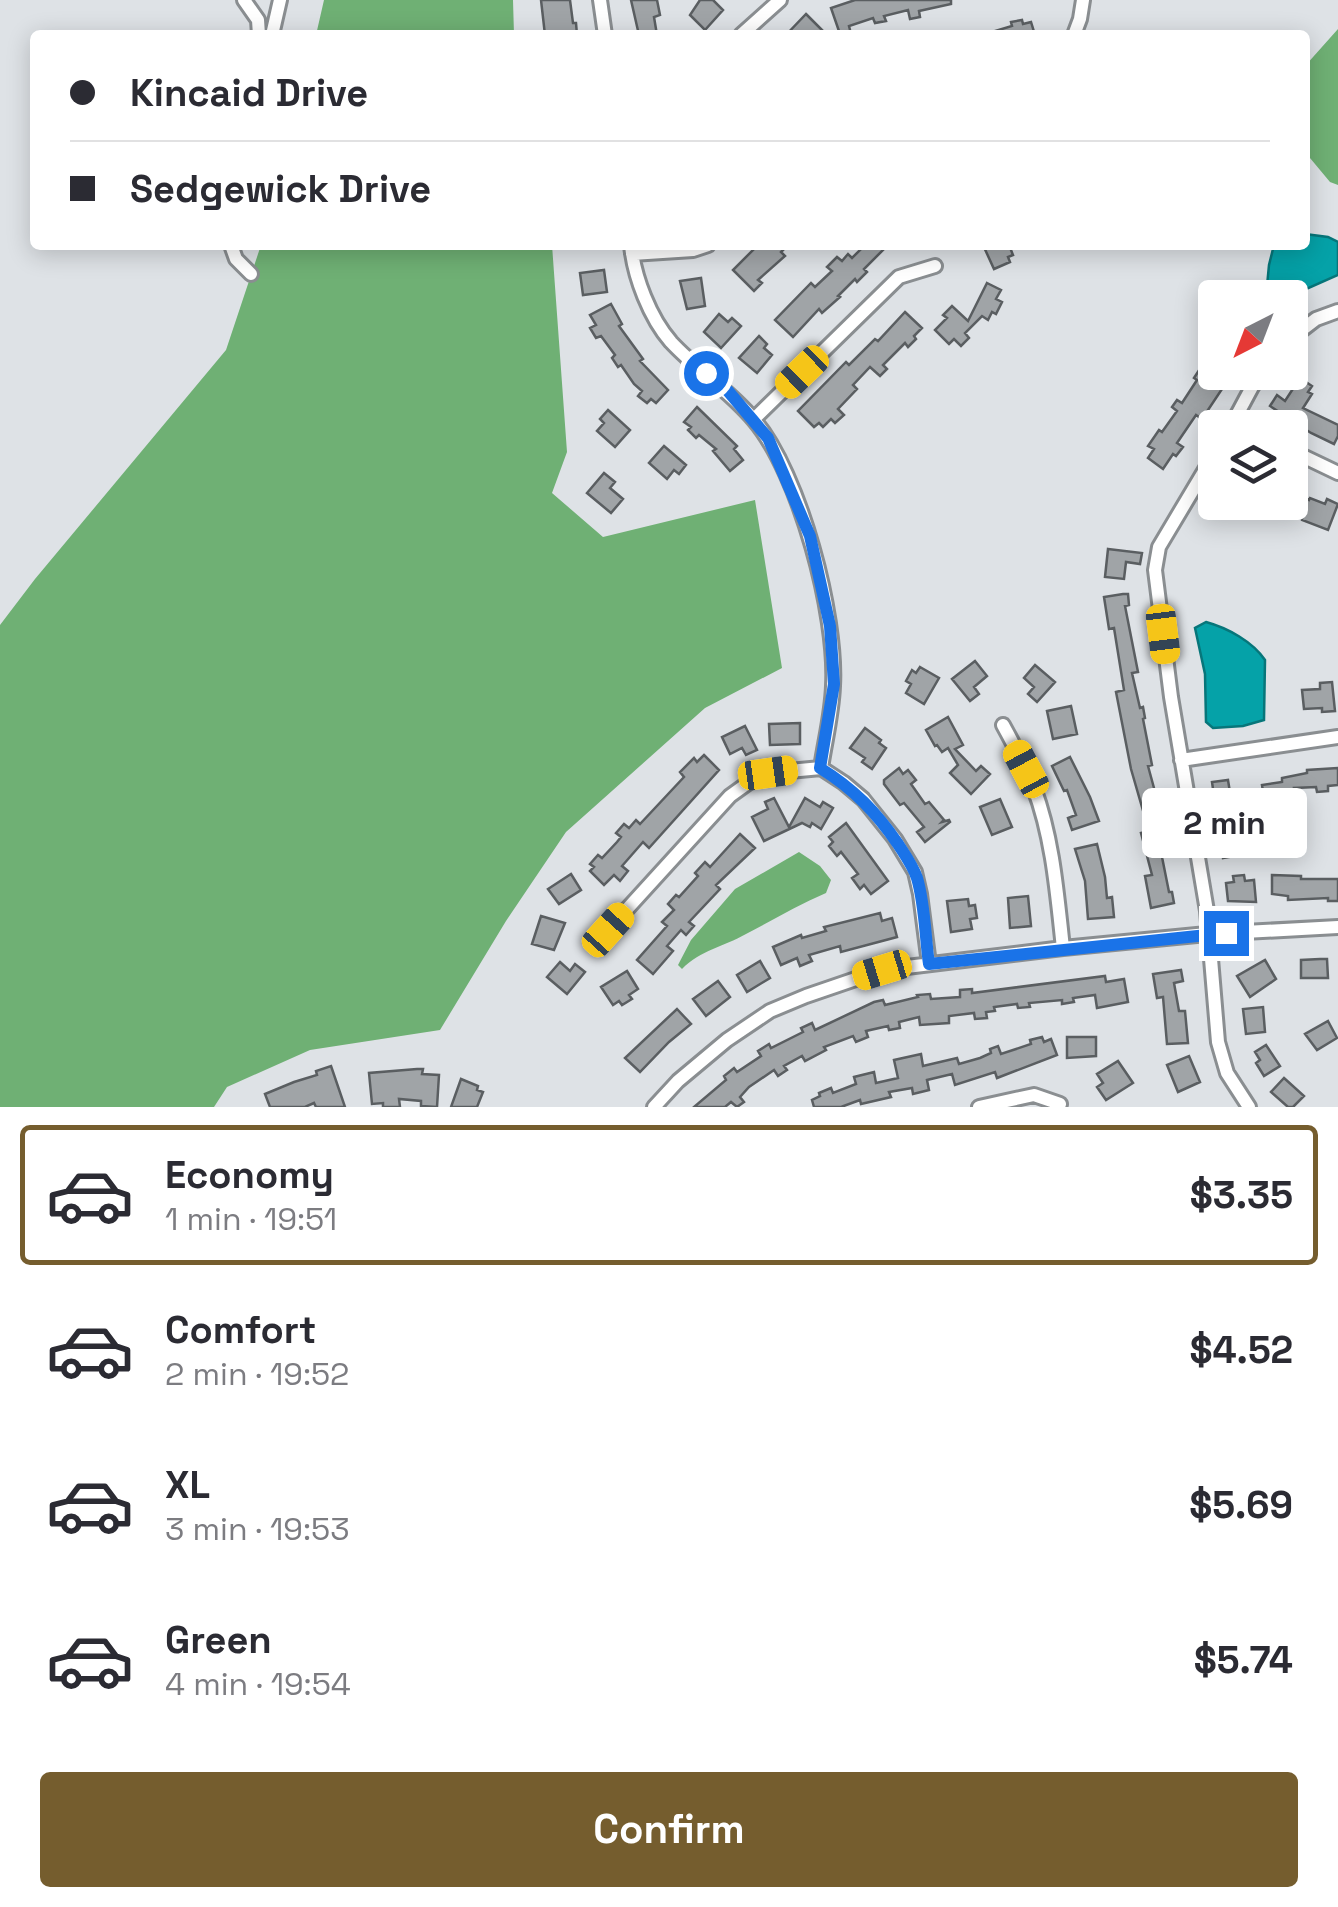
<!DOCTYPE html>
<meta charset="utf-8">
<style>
body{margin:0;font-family:"Space Grotesk",sans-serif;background:#f2f2f3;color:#2b2b33;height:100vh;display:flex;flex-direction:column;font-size:38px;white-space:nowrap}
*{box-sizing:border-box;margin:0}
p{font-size:32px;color:#7c7c81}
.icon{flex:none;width:55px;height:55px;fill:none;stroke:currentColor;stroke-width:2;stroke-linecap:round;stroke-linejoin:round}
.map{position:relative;height:1107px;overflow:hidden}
.side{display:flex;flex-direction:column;background:#fff;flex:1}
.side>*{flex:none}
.banner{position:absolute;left:30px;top:30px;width:1280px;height:220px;border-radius:10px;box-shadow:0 5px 25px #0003;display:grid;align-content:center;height:220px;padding:0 40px;background:#fff}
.needle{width:65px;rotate:222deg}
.tools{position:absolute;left:1198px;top:280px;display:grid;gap:20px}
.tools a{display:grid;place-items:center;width:110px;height:110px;border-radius:10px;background:#fff;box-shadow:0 5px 25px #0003;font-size:50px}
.end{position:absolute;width:45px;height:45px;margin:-22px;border:12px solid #1a73e8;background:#fff;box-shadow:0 0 0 5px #fff}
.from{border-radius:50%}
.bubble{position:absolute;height:70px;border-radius:10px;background:#fff;box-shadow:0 5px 25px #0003;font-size:32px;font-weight:600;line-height:70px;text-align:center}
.car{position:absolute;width:30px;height:60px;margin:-30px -15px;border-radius:12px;box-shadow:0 0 8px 2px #0007;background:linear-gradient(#f5c518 24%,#345 0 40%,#f5c518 0 76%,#345 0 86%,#f5c518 0)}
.banner b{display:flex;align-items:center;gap:35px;height:95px;font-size:38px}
.banner b+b{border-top:2px solid #e1e1e2}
.banner i{width:25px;height:25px;background:#2b2b33}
ul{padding:18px 0 0;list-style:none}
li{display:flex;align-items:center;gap:30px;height:140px;margin:0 20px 15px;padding:0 20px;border:5px solid transparent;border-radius:10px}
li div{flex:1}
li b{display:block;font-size:38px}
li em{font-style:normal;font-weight:600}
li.on{border-color:#755d2e}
li>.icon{width:90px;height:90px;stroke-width:1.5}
.button{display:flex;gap:20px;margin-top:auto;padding:20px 40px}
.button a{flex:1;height:115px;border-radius:10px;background:#755d2e;color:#fff;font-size:40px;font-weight:600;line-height:115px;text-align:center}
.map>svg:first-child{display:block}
.forest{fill:#6fb074}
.water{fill:#05a2a8;stroke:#07767a;stroke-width:2.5}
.building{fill:#a0a4a7;stroke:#5a5e61;stroke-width:2.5}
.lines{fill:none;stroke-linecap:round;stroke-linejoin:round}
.street-casing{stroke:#8a8e91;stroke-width:18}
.street{stroke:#fff;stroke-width:12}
.route{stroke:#1a73e8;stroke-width:12}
</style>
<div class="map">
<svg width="1338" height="1107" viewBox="0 0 1338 1107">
<rect width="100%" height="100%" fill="#dee2e6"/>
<!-- forest -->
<path class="forest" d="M324,0H513L514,35H316Z
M1338,29V185L1330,182L1305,152V66Z
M261,245H552L567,452L552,493L603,537L755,500L782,668L705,708L566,832L506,921L440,1030L310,1050L227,1087L214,1107H0V625L35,579L226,350Z
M799,852L820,866L831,880L826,893C798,905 773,920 746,934C723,947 701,950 682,969L678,965L691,940L735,889Z"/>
<!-- water -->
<path class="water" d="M1305,234L1328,237L1338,242V275L1306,289L1290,303V298L1276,297L1267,286L1269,265L1274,245H1305Z
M1206,622C1228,628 1253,642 1265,660L1264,720L1243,726L1213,728L1206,722L1205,674L1195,628Z"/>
<!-- building -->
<path class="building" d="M541,0H570L573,23H576L577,35H545Z
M631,0H657L660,15L654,17L657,35H639Z
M700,0H713L723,10L705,30L690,15Z
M855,0H951V4L919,11L920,17L910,19L908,10L884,16L886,21L875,23L873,18L849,26L850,30L840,34L831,8Z
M806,14L827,35H786Z
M1022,20L1023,24L1031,22L1035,35H992V32L1012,26L1011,22Z
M758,245H788L781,252L785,256L758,280L762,283L754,291L733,270Z
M865,245H888L864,269L867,272L857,282L855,279L838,296L840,297L822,313L819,309L793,337L775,320L811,283L815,287L832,271L827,267L837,257L842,261L848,254L852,258Z
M983,245H1009L1013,255L1008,257L1010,262L994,269Z
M604,270L607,292L583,295L580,273Z
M701,278L705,306L687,309L680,281Z
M987,283L1001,290L996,299L1002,302L996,314L992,312L988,320L982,316L965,333L969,338L961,346L954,339L949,344L935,330L947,318L943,315L952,306L968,321Z
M611,304L622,324L619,326L643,359L640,361L668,390L656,403L651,399L647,403L638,396L642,391L634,384L621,365L618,367L612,358L615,355L601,336L596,338L590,328L596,325L590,315Z
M905,312L922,328L914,336L916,339L908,347L905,343L883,365L887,369L880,376L870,367L853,385L857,389L838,409L844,415L835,423L831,419L823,427L819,423L814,427L798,411L846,362L849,365L875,339L878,341Z
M719,314L728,322L732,318L741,326L721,348L704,332Z
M759,336L767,344L764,348L772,355L757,373L739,358Z
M1207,358L1215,363V372H1228L1222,381L1226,383L1202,419L1196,415L1177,443L1183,447L1176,456L1173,454L1163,469L1148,458L1154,449L1148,446L1159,430L1162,432L1177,411L1172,407L1177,400L1182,403L1197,380L1194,378Z
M1300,378L1312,386L1308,392L1312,394L1303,408L1338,425V436L1334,444L1311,433L1270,406L1277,395L1285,401Z
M697,407L737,446L734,449L743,460L730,471L713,451L716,449L699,435L696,438L688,430L691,427L684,422Z
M608,410L630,430L615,447L597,431L604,423L600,419Z
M664,446L686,465L679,474L674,470L667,479L649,463Z
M604,473L615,482L610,488L623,499L611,513L587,493Z
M1290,488L1309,500L1310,498L1325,504L1327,499L1338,504L1328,530L1302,520V518L1278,502H1290Z
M1108,549L1142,553L1140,564L1126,562L1124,579L1105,577Z
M1123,594H1128L1129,605L1125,606L1138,672L1132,673L1140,708L1143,707L1145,718L1143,719L1152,765L1148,766L1160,810L1144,814L1131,769L1116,692L1124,690L1114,628L1109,629L1104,597Z
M975,661L987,676L974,687L979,694L970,701L952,679Z
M1035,665L1055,682L1037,702L1028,694L1034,687L1024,678Z
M920,667L939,678L924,704L906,693L911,684L906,681L912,670L916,673Z
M1332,682L1335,711L1322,712V708L1304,709L1302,690L1320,689V683Z
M1071,706L1077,734L1053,739L1047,711Z
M948,717L963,745L955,749L976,771L981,766L990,774L971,794L950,773L958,765L948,748L942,752L937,745L935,746L926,730Z
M800,723V744L770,745L769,724Z
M745,726L757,750L746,755L742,748L730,754L722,737Z
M865,728L881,740L879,743L886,748L872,769L862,762L865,758L850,748Z
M704,755L719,770L649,848L643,842L622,866L628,871L620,881L614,875L604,885L590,871L594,867L590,864L598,855L602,858L617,842L621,837L616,833L624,824L629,828L636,820L640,824L684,777L680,772L694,758L697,762Z
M1070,757L1090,797L1099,821L1072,830L1068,818L1076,815L1067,790L1064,791L1052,766Z
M899,768L903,774L908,770L916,780L911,784L925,804L929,802L944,820L942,822L949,820L950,822L925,842L917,832L924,827L904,803L900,805L884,784V780Z
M1338,768V785L1328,786V791L1317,792L1316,787L1294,788L1296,800L1285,802L1286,808L1275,810L1274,804L1265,805L1262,785L1282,782V778L1307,773V770Z
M1228,780L1240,855L1223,858L1212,782Z
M774,798L789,827L805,798L820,807L823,802L833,808L821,829L812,823L810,827L802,823L764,841L752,817L768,809L765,802Z
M1000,799L1012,827L992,835L980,807Z
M846,823L888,881L871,894L864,885L860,889L852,878L858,874L841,852L837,856L829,846L833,842L829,837Z
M1160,829L1168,856L1162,857L1169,892H1172L1174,903L1151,908L1145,876L1152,875L1141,833Z
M740,834L755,848L716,885L720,889L689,922L694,926L686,935L681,930L667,946L673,951L653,974L637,960L667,926L662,922L674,910L668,904L676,895L679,897L698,876L695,873L705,862L710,867Z
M1097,844L1105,877L1107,898L1112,897L1114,917L1088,919L1085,881L1075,849Z
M571,874L581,890L559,904L548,889Z
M1244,875L1245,881L1254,880L1256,902L1228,901L1226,883L1234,882L1233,876Z
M1272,875L1301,876V879H1338V901H1328V898L1288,900V896L1272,894Z
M1028,896L1031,926L1010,928L1008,898Z
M968,899L969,906L975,905L977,918L970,919L972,929L951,932L947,901Z
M880,913L882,921L892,918L897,937L841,952L840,946L809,955L812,961L800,966L797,958L781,965L773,947L801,935L802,938L826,931L824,927Z
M541,916L565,923L554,950L532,944Z
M1320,959H1327L1328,978H1301V960Z
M1265,960L1276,979L1250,997L1237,976Z
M760,961L770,978L747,992L737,975Z
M560,962L570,971L575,964L585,972L567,994L547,977Z
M1181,970L1183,981L1174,983L1179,1011H1185L1188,1043L1167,1044L1163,997L1157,998L1153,974Z
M627,971L638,989L629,995L632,999L622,1005L619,1001L613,1005L601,987Z
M1105,976L1106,982L1124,979L1128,1002L1097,1008L1095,995L1073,998L1074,1002L1062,1004V1000L1029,1003L1030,1007L1018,1008L1017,1004L994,1007L995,1011L986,1012L987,1018L975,1019L974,1013L949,1016V1023L920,1025L919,1017L899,1022L900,1028L889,1030L888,1026L866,1031L868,1037L856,1042L853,1036L824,1047L826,1050L805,1061L802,1056L784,1066L787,1070L778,1076L774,1070L749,1087L740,1097L744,1102L737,1107L731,1102L725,1107H694L726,1080L724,1076L734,1068L737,1072L761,1056L758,1051L769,1044L771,1048L803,1032L801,1028L812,1023L815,1030L874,1002L883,1000L885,1005L918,997L917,995L930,994L931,999L960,997V990L972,989V993Z
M718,981L730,997L706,1016L693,999Z
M1263,1007L1265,1032L1246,1034L1243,1009Z
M677,1009L691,1024L669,1042L640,1072L625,1058Z
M1328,1021L1337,1038L1317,1050L1305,1034Z
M1042,1037L1044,1042L1051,1039L1057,1055L997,1078L995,1072L955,1085L952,1074L927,1080L929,1090L913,1094L912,1088L889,1092L891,1097L861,1104L860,1100L841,1107H814L812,1100L820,1096L819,1093L831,1088L833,1093L856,1084L854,1077L874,1072L876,1083L898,1078L894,1060L921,1054L923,1066L957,1058L959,1064L980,1058L991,1053L990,1049L998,1046L1001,1054L1031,1044L1030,1040Z
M1067,1037H1096V1056L1067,1058Z
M1266,1045L1280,1066L1264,1076L1256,1063L1260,1060L1255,1052Z
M1189,1056L1200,1082L1178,1092L1167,1065Z
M1118,1061L1133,1083L1106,1100L1097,1087L1103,1083L1097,1074Z
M331,1066L345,1107H316L314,1103L305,1107H270L265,1094L294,1082L317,1075L316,1071Z
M417,1069H423L422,1074L439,1075L437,1107L421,1106V1101L399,1099L400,1107H383V1103L372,1104L369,1073Z
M1284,1078L1304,1096L1293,1107H1288L1271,1092Z
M461,1079L478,1086L477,1090L483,1092L477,1107H451Z"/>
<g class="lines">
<!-- street casing -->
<g class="street-casing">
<path id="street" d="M244,0L258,20L259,35
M600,0L605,35
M272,35L280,0
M741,35L780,0
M1074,35L1080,19L1083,0
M231,245L236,259L251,274
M631,245C634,277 650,318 671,342C697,370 730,391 754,420C800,474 837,615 833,686C832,714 825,741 821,768
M632,254L693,250L708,245
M1290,339L1316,319L1338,311
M754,419L899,277L935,266
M1235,419L1249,428
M1230,428L1252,387L1262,372
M1290,450L1338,473
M1215,453L1159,547L1155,570L1171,697L1207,911L1218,1042L1227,1073L1249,1107
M1003,725C1014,745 1025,766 1034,788C1053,839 1057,894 1063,948
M1181,760L1338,737
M608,930L730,796L748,783L768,773L821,768L844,783L863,799L895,839L915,872L920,894L929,964
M654,1107L678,1081L727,1040L770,1011L806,996L882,970L1063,948L1207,934L1338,927
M979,1107L1034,1095L1060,1104"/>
</g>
<!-- street -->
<use href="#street" class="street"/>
</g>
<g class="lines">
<!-- route -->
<path class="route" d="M706,373L728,391L768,438L810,536L830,626L834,684L820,768C854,789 876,812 898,844C905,855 913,866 917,878C925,905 925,936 929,964L1226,933"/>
</g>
</svg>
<div class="tools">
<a><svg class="needle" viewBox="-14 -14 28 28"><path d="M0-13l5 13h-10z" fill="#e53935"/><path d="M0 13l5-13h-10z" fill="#7c7c81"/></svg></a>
<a><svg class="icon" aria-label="layers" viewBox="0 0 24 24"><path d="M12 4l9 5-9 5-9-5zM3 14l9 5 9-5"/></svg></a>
</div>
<i class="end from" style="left:706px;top:373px"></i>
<i class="end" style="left:1226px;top:933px"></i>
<div class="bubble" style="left:1142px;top:788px;width:165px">2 min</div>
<i class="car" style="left:802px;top:372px;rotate:226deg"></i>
<i class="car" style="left:1163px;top:634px;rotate:173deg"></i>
<i class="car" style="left:1026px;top:769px;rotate:332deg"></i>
<i class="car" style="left:768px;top:773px;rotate:82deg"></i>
<i class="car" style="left:608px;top:930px;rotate:42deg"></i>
<i class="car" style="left:882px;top:970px;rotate:253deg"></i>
<div class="banner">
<b><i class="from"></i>Kincaid Drive</b>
<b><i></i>Sedgewick Drive</b>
</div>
</div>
<section class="side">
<ul>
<li class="on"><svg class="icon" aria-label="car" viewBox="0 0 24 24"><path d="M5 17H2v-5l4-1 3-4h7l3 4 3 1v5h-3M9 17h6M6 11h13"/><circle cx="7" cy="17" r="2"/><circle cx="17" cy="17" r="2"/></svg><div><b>Economy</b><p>1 min · 19:51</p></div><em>$3.35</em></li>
<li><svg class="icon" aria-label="car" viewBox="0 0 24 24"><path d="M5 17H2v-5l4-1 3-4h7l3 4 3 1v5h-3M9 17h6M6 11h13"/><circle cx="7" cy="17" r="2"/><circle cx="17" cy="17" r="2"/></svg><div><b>Comfort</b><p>2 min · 19:52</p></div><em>$4.52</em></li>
<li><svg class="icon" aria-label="car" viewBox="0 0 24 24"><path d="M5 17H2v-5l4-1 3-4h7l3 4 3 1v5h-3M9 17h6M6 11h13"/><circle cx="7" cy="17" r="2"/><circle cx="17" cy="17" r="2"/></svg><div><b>XL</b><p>3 min · 19:53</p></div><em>$5.69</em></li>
<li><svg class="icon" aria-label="car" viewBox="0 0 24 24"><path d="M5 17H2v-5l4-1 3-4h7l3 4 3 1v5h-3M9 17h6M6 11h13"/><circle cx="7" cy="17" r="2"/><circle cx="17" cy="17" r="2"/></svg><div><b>Green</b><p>4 min · 19:54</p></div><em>$5.74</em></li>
</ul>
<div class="button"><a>Confirm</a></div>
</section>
